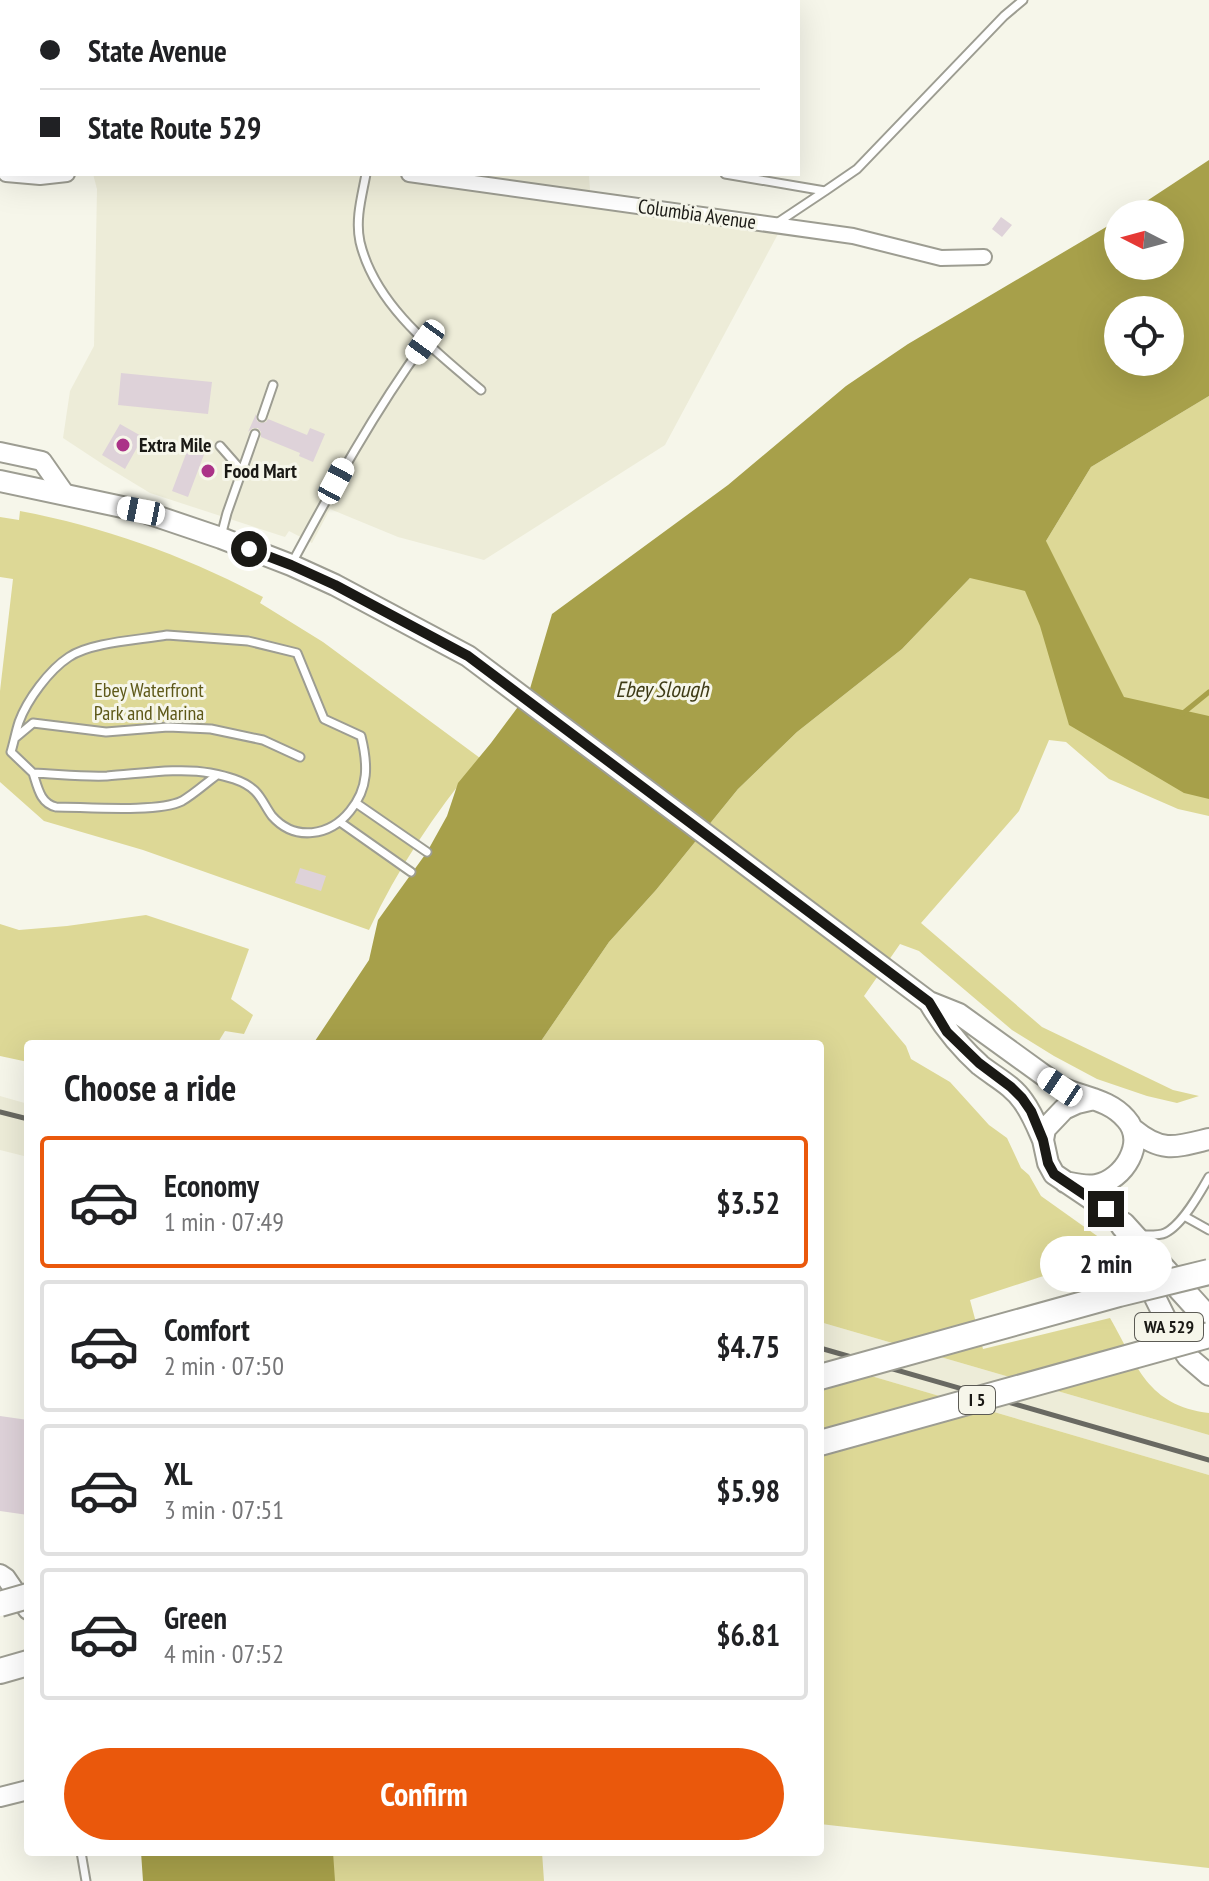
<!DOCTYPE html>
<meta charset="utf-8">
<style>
body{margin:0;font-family:"PT Sans Narrow",sans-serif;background:#f6f6f6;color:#202124;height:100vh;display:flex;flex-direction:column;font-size:30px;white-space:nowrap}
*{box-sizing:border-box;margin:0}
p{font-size:26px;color:#757577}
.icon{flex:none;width:44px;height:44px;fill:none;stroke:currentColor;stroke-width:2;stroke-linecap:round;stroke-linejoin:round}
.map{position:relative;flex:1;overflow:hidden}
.details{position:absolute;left:24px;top:1040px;width:800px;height:816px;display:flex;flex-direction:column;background:#fff;border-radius:8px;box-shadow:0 8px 32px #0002}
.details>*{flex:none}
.banner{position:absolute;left:0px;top:0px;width:800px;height:176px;box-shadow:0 8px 32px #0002;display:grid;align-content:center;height:176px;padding:0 40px;background:#fff}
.needle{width:52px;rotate:276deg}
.fabs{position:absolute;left:1104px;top:200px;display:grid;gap:16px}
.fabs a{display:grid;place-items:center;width:80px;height:80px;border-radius:50%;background:#fff;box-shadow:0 8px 32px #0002;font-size:40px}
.end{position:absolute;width:36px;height:36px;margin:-18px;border:10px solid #1a1915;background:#fff;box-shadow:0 0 0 4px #fff}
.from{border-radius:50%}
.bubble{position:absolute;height:56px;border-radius:28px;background:#fff;box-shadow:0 8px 32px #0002;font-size:26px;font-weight:600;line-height:56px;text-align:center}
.car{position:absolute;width:24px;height:48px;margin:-24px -12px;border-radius:10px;box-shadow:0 0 6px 2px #0007;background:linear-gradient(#fff 24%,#345 0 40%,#fff 0 76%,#345 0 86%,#fff 0)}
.banner b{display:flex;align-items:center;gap:28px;height:76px;font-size:30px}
.banner b+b{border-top:2px solid #e0e0e0}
.banner i{width:20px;height:20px;background:#202124}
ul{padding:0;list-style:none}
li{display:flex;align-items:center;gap:24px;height:132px;margin:0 16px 12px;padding:0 24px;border:4px solid #e0e0e0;border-radius:8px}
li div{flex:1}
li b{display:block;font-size:30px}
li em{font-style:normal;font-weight:600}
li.current{border-color:#ea580c}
li>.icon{width:72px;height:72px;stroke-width:1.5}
h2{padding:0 40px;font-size:36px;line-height:96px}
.cta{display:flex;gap:16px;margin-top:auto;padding:16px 40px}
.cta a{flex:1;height:92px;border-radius:48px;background:#ea580c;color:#fff;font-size:32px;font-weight:600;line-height:92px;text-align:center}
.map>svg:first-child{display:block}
.built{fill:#edecd8}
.green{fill:#ddd896}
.water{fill:#a7a04a;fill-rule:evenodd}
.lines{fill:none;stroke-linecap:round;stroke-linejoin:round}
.stream{stroke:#a7a04a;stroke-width:5}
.building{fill:#ded2d9}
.lane-casing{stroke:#9d9d92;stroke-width:11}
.street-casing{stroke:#9d9d92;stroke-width:18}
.secondary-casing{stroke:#9d9d92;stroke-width:22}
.primary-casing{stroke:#9d9d92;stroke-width:24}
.highway-casing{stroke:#9d9d92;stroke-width:28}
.lane{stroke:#fff;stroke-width:7}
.street{stroke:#fff;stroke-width:14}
.secondary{stroke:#fff;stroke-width:18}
.primary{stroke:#fff;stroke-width:20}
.highway{stroke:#fff;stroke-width:24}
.rail{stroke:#696962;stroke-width:5}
.highway-bridge-casing{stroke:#9d9d92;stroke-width:28;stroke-linecap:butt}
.highway-bridge{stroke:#fff;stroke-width:24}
.route{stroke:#1a1915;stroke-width:10}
.poi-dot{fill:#ab3388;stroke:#f6f6ea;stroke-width:3}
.labels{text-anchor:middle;stroke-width:6;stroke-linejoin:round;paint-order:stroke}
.shield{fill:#f6f6ea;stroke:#5c5b55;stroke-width:2}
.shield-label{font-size:18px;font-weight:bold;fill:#1a1915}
.street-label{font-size:20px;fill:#1a1915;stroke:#f6f6ea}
.poi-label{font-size:20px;font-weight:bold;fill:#1a1915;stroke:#f6f6ea;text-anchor:start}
.park-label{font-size:20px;fill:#5e5919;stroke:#f6f6ea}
.water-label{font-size:22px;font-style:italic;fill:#3e3b16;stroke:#f6f6ea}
</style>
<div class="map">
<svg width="1209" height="1881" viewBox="0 0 1209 1881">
<rect width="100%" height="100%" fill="#f6f6ea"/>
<!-- built -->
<path class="built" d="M96,0H590V2H95Z
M93,174H589L591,207L778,234L665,445L484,560L398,537L330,509L312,543L289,531L285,537L150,493L104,465L63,438L70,391L94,346L97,189Z
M0,1096L28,1104V1157L0,1150Z
M820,1322L1209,1435V1475L820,1361Z"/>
<!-- green -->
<path class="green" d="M1209,396V816L1178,809L1109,779L1066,742L1049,740L1019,811L921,923L1042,1027L1173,1090L1199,1096L1177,1103L1147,1096L1097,1079L1054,1056L1012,1030L919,951L900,944L864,996L906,1046L911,1059L950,1082L989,1125L1007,1138L1021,1168L1029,1175L1041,1196L1100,1238C1093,1248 1084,1254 1077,1265L970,1300L983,1349L1110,1318C1138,1367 1147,1405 1209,1413V1435L820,1322V1044H539L609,942L656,890L738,789L797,732L902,649L970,578L1046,541L1091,467Z
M20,511C104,527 183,555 259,595L263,597L260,603L323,642L480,758C436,812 398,867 369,930L143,850L44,821L0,782V691L13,579L0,577V517L19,520Z
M146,915L249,949L231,999L253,1015L244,1034L225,1031L217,1044H28V1062L0,1056V924L19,930L67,926Z
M820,1361L1209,1475V1868L820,1824Z
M315,1852H542L544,1881H317Z"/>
<!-- water -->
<path class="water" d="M1209,160V396L1091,467L1046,541L1124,697L1209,716V799L1184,793L1069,725L1040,626L1025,591L970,578L902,649L797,732L738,789L656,890L609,942L539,1044H313L369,960L378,920L427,852L447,816L458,783L491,743L529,692L552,614L728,485L846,386L908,344L1118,220V266H1170V214H1127ZM1118,310H1170V362H1118Z
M141,1852H333L335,1881H143Z"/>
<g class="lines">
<!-- stream -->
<path class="stream" d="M1182,714L1209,692"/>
</g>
<!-- building -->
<path class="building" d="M1001,217L1012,225L1002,237L992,229Z
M121,373L212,382L208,414L118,405Z
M256,414L257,421L261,423L266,422L268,419L307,435L310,428L325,434L313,462L299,456L300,453L261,437V432L258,428H253L248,432Z
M120,424L143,437L125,469L102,455Z
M192,438L208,444L188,497L172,491Z
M300,868L326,876L321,891L295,883Z
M0,1416L28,1420V1476L26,1489L28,1490V1515L0,1511Z"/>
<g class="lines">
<!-- lane casing -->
<g class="lane-casing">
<path id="lane" d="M125,2V0
M237,2V0
M384,2V0
M604,2V0
M366,174C362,196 355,219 360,242C375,305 434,350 481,390
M725,174L825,191L857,169L1004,16L1023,0
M777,223L825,191
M262,417L273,385
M220,446L242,471
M221,536L227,513L255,434
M292,563C333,487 374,412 425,342
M167,635L248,641L297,653L324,719L361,736C368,764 369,788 350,811C330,836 295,842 272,816C266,808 262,798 255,791C244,780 225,776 210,773C180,767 138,774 107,776C82,777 58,774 33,773L11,752C14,742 16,731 19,722C27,700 49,670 69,657C91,642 140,640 167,635Z
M15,738L33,723L106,732L168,727L211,729L263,740L300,757
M33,773C38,788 40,803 56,807C85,807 158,813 182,801C194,794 206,783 217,775
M356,803L427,852
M340,822L411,872
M1184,1216L1209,1230
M1139,1235C1147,1235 1159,1236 1165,1233C1182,1225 1200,1193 1209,1177
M81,1852L86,1881"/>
</g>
<!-- street casing -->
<g class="street-casing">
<path id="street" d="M6,174L40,177L67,174
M409,174L853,236L941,258L984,257"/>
</g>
<!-- secondary casing -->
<g class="secondary-casing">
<path id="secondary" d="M0,452L42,461L65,494
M0,1574L6,1578L28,1610
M0,1797L28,1790"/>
</g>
<!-- primary casing -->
<g class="primary-casing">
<path id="primary" d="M0,481L141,511L221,538L291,565L335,585L468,656L929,1002L959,1014L1060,1087C1083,1098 1109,1099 1126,1119C1147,1142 1124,1180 1096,1185C1086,1187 1075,1184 1065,1182
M929,1002C943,1026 959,1046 980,1065C995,1077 1012,1085 1023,1101C1032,1113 1037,1126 1043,1140
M1094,1099L1077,1103L1064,1109L1045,1129L1043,1140L1048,1163L1054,1174L1106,1209L1123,1225L1142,1271L1175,1338L1188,1357L1209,1375
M1134,1130C1162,1153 1176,1147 1209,1139"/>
</g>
<!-- highway casing -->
<g class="highway-casing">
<path id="highway" d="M1123,1225L1209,1320
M0,1671L28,1663"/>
</g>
<!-- lane -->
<use href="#lane" class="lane"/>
<!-- street -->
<use href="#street" class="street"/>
<!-- secondary -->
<use href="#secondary" class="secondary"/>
<!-- primary -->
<use href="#primary" class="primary"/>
<!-- highway -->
<use href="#highway" class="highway"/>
<!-- rail -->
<path class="rail" d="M0,1112L28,1119
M820,1348L1209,1460"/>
<!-- highway-bridge casing -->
<g class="highway-bridge-casing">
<path id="highway-bridge" d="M820,1377L1119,1294L1209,1272
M820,1443L1209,1335
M0,1604L28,1596"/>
</g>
<!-- highway-bridge -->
<use href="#highway-bridge" class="highway-bridge"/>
</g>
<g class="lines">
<!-- route -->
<path class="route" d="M249,549L291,565L335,585L468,656L929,1002L947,1032L979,1063L1011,1087L1022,1098L1031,1111L1043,1140L1048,1163L1054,1174L1106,1209"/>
</g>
<!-- markers -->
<g class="poi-dot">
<circle cx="123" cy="445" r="8"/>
<circle cx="208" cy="471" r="8"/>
</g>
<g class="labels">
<!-- shield labels -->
<g class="shield">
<rect x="1135" y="1313" width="68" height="28" rx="6"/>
<rect x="959" y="1386" width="36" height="28" rx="6"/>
</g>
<g class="shield-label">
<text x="1169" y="1333">WA 529</text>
<text x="977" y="1406">I 5</text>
</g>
<!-- street labels -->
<g class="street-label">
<text transform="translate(697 214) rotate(8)" y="7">Columbia Avenue</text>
</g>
<!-- poi labels -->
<g class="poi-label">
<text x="139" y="452">Extra Mile</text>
<text x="224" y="478">Food Mart</text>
</g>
<!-- park labels -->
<g class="park-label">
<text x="149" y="697">Ebey Waterfront<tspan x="149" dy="23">Park and Marina</tspan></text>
</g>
<!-- water labels -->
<g class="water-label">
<text x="662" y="697">Ebey Slough</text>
</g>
</g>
</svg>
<div class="fabs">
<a><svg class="needle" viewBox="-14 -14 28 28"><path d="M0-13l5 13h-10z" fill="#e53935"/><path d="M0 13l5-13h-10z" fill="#757577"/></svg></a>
<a><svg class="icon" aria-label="locate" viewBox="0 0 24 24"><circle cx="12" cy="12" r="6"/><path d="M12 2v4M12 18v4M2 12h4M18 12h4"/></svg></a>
</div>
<i class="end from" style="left:249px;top:549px"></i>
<i class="end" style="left:1106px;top:1209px"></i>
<div class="bubble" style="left:1040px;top:1236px;width:132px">2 min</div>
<i class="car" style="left:425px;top:342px;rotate:216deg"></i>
<i class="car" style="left:336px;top:481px;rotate:28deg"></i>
<i class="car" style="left:141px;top:511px;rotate:281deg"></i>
<i class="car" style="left:1060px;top:1087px;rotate:304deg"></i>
<div class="banner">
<b><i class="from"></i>State Avenue</b>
<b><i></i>State Route 529</b>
</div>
<section class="details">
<h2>Choose a ride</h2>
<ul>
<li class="current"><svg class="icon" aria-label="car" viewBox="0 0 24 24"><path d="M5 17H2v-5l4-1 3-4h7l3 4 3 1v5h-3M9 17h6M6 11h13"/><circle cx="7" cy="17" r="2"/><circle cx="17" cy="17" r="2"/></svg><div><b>Economy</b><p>1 min · 07:49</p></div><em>$3.52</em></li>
<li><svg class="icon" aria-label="car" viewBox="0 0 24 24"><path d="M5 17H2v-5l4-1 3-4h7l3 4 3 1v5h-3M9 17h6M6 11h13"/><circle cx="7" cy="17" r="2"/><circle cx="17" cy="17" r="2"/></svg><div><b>Comfort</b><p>2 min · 07:50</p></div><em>$4.75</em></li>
<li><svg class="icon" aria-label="car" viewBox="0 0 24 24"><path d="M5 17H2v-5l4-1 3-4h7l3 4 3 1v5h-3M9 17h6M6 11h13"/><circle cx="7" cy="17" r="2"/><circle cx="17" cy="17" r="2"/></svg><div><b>XL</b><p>3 min · 07:51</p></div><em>$5.98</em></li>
<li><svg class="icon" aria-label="car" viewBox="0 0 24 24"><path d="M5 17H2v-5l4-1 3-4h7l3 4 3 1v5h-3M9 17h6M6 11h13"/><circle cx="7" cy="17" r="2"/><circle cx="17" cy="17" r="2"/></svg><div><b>Green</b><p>4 min · 07:52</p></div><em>$6.81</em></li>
</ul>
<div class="cta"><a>Confirm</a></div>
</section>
</div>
